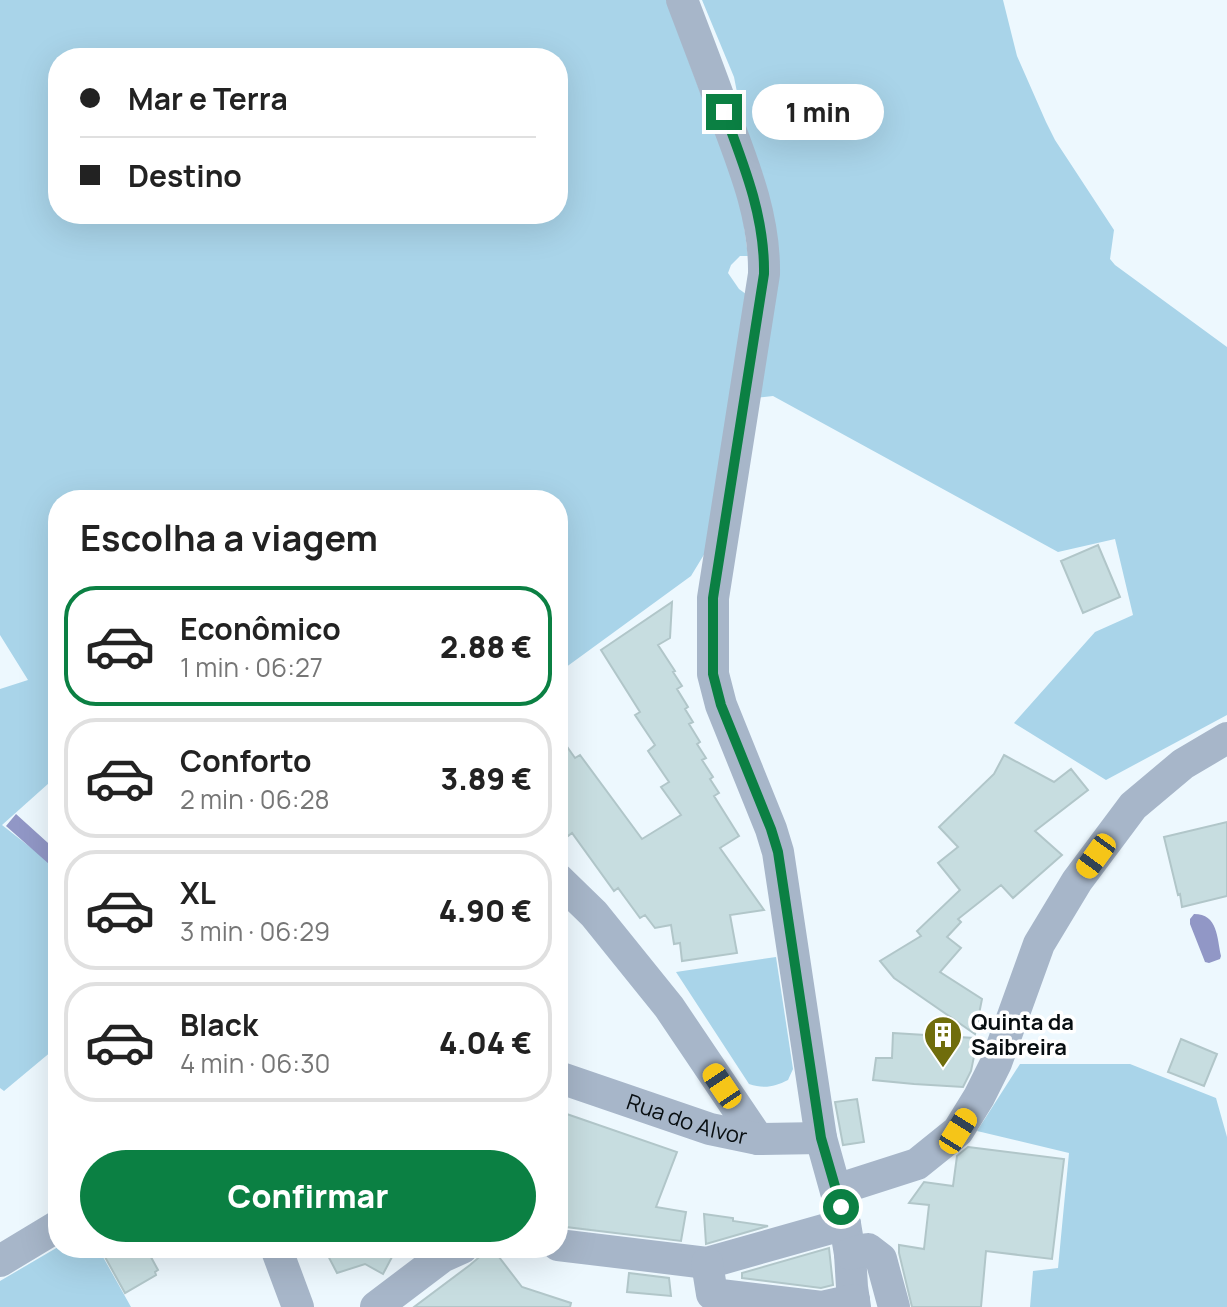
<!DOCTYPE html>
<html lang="pt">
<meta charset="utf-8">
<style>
body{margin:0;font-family:Manrope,sans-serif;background:#f6f6f6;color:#222;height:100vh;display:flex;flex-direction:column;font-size:30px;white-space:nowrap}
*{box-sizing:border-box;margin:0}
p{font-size:26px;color:#767676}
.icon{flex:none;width:44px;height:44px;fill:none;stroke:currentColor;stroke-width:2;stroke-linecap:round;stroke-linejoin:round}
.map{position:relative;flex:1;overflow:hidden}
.side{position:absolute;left:48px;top:490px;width:520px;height:768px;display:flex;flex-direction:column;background:#fff;border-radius:32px;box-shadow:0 8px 32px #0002}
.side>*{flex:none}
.banner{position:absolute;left:48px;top:48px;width:520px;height:176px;border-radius:32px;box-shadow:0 8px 32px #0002;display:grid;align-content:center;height:176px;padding:0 32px;background:#fff}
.end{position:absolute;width:36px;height:36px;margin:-18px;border:10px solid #0b8043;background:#fff;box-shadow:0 0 0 4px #fff}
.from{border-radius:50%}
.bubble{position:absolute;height:56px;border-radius:28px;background:#fff;box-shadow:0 8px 32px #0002;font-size:26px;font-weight:800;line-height:56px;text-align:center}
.car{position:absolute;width:24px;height:48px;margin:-24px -12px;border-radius:10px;box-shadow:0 0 6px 2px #0007;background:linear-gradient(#f5c518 24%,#345 0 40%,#f5c518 0 76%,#345 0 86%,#f5c518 0)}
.banner b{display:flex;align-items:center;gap:28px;height:76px;font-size:30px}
.banner b+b{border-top:2px solid #e0e0e0}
.banner i{width:20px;height:20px;background:#222}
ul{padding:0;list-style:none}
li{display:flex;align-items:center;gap:24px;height:120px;margin:0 16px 12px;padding:0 16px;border:4px solid #e0e0e0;border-radius:32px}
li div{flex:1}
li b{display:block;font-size:30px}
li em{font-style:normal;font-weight:800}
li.current{border-color:#0b8043}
li>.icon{width:72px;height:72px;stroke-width:1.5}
h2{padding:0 32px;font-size:36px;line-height:96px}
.action{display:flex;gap:16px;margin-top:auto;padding:16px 32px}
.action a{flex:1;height:92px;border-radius:48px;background:#0b8043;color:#fff;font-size:32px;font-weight:800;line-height:92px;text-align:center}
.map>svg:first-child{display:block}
.green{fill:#a9d4e9;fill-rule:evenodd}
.water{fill:#9197c6}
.building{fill:#c7dde0;stroke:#b1c6c9;stroke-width:2}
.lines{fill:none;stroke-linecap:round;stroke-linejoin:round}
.minor{stroke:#a7b6c9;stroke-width:32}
.route{stroke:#0b8043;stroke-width:10}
.labels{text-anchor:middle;stroke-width:7;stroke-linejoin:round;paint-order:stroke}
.poi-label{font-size:22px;font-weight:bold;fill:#080e11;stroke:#fff;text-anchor:start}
.street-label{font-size:22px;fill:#080e11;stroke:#fff}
</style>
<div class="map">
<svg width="1227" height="1307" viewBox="0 0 1227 1307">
<rect width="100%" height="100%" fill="#edf8fe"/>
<!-- green -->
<path class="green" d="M0,0H666L741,202L748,256H740L731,265L728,273L739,289L750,297L711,543L691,576L558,673V500H58V775L2,825L58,869V1046L4,1091L0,1088V689L28,680L0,635ZM58,58H558V214H58Z
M702,0H1003L1017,56L1046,122L1055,140L1114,230L1110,259L1115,265L1227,347V715L1106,780L1014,723L1095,632L1133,615L1115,539L1058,552L773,396L754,398L746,138L734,77Z
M776,957L793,1069L788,1080C774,1087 764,1089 749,1084L676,972Z
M1020,1064H1130L1216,1098L1227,1137V1307H1030L1033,1271L1058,1268L1069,1153L977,1131Z
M58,1247L98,1248L131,1307H0V1281Z"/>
<!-- water -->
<path class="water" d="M16,814L58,852L49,864L6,826Z
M1194,914C1218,914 1217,938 1221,956L1220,959L1209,963L1205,962L1190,924V919Z"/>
<!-- building -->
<path class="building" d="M1098,545L1120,597L1083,613L1061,561Z
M672,602L670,638L658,645L675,671L673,672L682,686L677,689L688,707L685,709L693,722L689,724L700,742L697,744L706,758L702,760L713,777L710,779L719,793L714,796L739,836L720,848L764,910L730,915L737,953L682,961L680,943L674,944L671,925L655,928L645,915L640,918L618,888L614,891L572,833L568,836L558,821V734L575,758L580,755L642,839L681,815L661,787L669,782L648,751L655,745L635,715L640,712L601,650Z
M1004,755L1054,782L1071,769L1088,790L1035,831L1062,855L1013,898L1001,885L958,919L961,922L947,937L961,948L940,972L982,999L975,1034L894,978L880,961L921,936L917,931L960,890L938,863L958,847L939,827L994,774Z
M1227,822V896L1182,907L1180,894L1178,895L1164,837Z
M893,1033L974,1038L973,1042H977L971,1071L963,1087L914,1084L873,1080L876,1058H892Z
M1181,1039L1217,1054L1204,1086L1168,1072Z
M857,1099L864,1142L843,1145L835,1102Z
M558,1111L677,1152L656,1207L686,1212L681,1241L558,1226Z
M968,1147L1064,1159L1052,1259L986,1251L981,1307H912L899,1253V1245L924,1249L929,1205L909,1203L924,1182L953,1186L957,1156Z
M704,1214L733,1218V1221L768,1226L706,1244Z
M100,1248H146L158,1270L155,1272L156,1275L125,1293Z
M324,1248H399V1254L393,1255L383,1274L365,1264L337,1273Z
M490,1248H492L522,1287L571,1303L570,1307H414L470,1265Z
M829,1248L833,1285L821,1288L742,1278V1273Z
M629,1273L669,1278L671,1296L627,1292Z"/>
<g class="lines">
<!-- minor -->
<g class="minor">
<path d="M682,0C697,40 713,80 727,121C746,171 765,220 764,274L713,598V674L721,705L771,829L778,852L821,1138L845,1224L850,1254L852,1287L855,1307"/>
<path d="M558,879L594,914L669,1007L758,1139"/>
<path id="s1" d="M558,1077L710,1129L758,1139L821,1138"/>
<path d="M836,1190L917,1164L958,1131L979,1097L996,1063L1039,944L1077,881L1133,806L1183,764L1227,738"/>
<path d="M558,1245L707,1263L845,1224"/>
<path d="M276,1248L298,1307"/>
<path d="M850,1254L868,1249L881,1259L894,1307"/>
<path d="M0,1261L58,1226"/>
<path d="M707,1263L712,1294L822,1307L854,1300"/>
<path d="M376,1307L442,1257L462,1248"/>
</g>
</g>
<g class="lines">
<!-- route -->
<path class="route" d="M724,112C744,165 765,217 764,274L713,598V674L721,705L771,829L778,852L821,1138L841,1207"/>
</g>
<!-- icons -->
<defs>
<g id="building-pin" transform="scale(2)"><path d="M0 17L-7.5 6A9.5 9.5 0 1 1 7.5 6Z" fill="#706d0c" stroke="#fff"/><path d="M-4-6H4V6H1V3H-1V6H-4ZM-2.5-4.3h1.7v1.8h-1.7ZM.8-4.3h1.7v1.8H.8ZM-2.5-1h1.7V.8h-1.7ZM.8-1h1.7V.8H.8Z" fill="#fff"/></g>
</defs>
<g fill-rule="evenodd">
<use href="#building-pin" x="943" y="1035"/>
</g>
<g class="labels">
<!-- poi labels -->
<g class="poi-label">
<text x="971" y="1030">Quinta da<tspan x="971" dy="25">Saibreira</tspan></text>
</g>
<!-- street labels -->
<g class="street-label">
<text dy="8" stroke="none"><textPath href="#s1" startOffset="136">Rua do Alvor</textPath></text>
</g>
</g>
</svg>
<i class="end from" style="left:841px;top:1207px"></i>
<i class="end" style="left:724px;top:112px"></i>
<div class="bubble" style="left:752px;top:84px;width:132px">1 min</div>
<i class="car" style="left:1096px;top:856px;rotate:216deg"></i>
<i class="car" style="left:722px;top:1086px;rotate:326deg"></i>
<i class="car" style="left:958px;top:1131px;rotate:32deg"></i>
<div class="banner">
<b><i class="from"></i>Mar e Terra</b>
<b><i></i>Destino</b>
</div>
<section class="side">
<h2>Escolha a viagem</h2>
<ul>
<li class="current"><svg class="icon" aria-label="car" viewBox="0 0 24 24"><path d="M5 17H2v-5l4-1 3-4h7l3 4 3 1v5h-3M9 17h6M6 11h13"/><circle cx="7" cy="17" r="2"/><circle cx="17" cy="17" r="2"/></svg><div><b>Econômico</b><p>1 min · 06:27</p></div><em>2.88 €</em></li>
<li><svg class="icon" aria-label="car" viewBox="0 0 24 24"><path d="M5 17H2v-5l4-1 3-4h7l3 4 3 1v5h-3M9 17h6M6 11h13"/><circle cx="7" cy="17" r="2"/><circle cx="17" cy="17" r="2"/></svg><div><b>Conforto</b><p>2 min · 06:28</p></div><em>3.89 €</em></li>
<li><svg class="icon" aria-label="car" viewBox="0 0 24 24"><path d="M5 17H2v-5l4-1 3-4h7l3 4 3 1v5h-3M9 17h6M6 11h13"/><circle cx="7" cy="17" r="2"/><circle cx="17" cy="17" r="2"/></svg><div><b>XL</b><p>3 min · 06:29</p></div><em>4.90 €</em></li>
<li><svg class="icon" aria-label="car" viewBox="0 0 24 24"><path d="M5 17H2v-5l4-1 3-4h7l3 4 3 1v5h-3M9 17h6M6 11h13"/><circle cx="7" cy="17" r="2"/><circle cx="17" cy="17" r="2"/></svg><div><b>Black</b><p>4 min · 06:30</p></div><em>4.04 €</em></li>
</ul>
<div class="action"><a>Confirmar</a></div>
</section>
</div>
